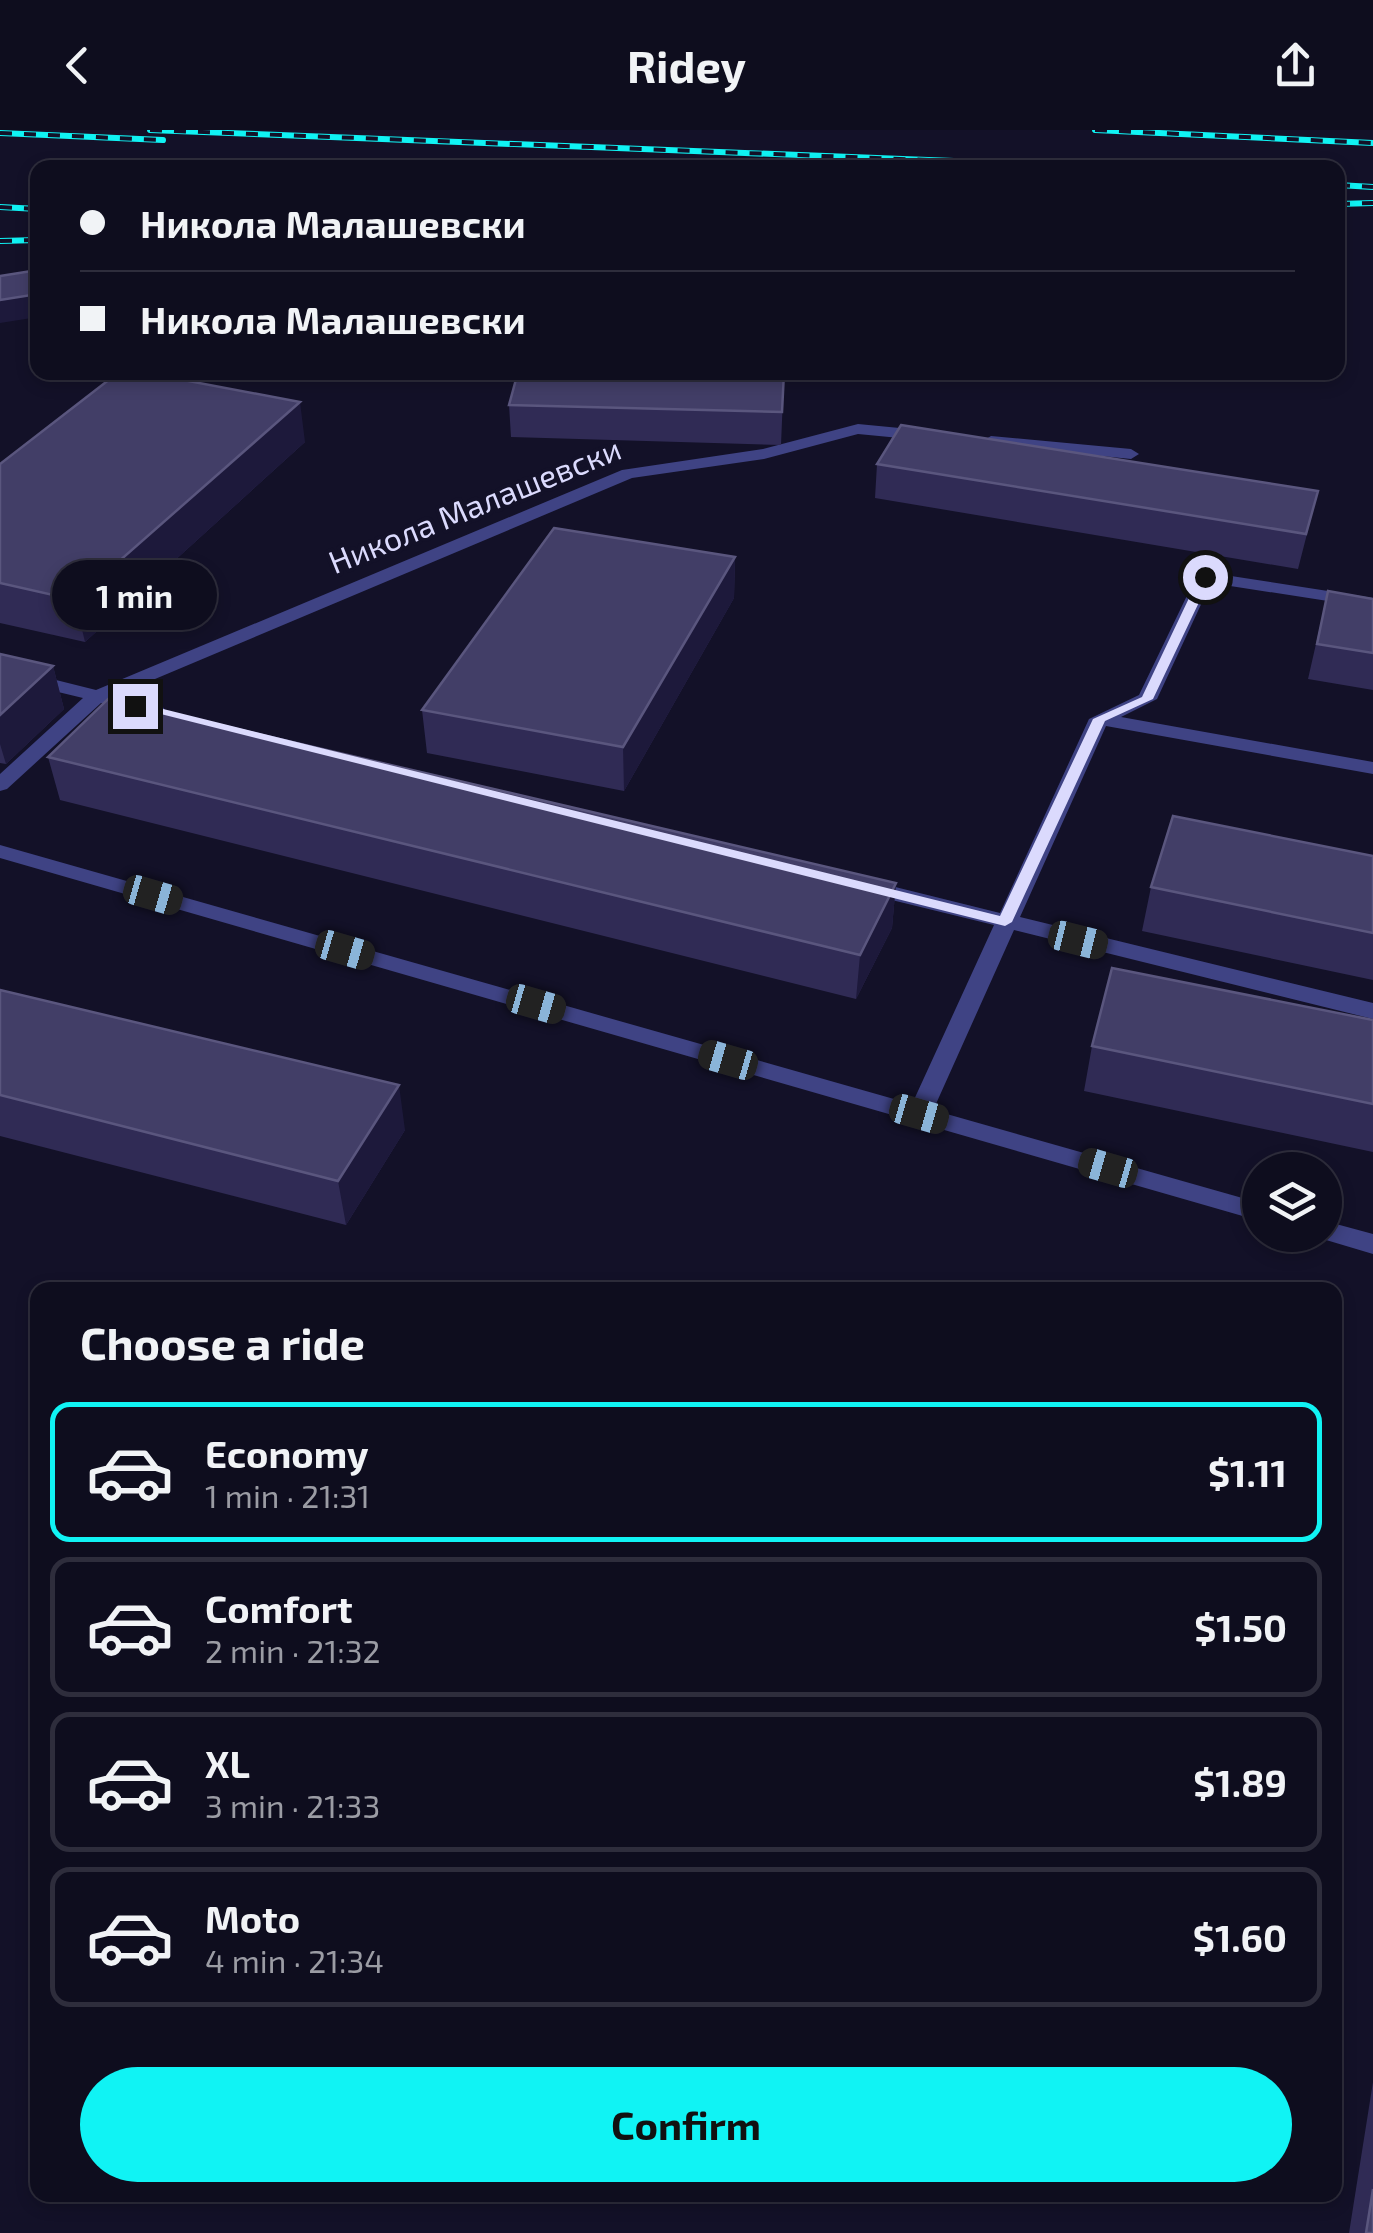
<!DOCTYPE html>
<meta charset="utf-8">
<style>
body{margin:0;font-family:"Exo 2",sans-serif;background:#171627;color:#f1f3f6;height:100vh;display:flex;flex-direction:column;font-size:38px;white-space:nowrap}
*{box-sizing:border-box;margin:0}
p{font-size:32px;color:#9b9ca4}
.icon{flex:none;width:55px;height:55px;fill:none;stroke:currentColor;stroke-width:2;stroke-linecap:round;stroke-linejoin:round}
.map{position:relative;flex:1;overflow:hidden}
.sheet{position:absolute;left:30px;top:1152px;width:1312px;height:920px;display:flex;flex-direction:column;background:#0e0d1e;border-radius:20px;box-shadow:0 5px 15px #0003,0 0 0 2px #2e2d3c}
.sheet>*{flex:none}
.banner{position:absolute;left:30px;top:30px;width:1315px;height:220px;border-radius:20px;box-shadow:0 5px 15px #0003,0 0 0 2px #2e2d3c;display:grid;align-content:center;height:220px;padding:0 50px;background:#0e0d1e}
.fabs{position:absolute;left:1242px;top:1022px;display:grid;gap:20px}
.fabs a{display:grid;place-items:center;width:100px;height:100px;border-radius:50%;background:#0e0d1e;box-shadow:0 5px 15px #0003,0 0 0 2px #2e2d3c;font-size:50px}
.end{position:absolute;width:45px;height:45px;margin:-22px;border:12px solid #dbdafd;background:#111;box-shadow:0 0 0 5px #111}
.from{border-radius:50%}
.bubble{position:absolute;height:70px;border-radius:35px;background:#0e0d1e;box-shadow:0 5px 15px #0003,0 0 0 2px #2e2d3c;font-size:32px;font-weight:700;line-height:70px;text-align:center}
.car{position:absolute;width:30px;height:60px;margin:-30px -15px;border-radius:12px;box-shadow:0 0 8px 2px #0007;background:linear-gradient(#222 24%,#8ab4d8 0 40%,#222 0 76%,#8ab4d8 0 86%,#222 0)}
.banner b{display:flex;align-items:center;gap:35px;height:95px;font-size:38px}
.banner b+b{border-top:2px solid #2e2d3c}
.banner i{width:25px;height:25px;background:#f1f3f6}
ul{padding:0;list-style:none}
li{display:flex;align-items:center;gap:30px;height:140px;margin:0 20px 15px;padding:0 30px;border:5px solid #2e2d3c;border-radius:20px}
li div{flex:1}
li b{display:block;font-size:38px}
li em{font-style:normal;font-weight:700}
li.current{border-color:#10f3f4}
li>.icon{width:90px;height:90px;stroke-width:1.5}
h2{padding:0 50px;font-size:45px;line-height:120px}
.button{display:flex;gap:20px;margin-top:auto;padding:20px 50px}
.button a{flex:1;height:115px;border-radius:60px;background:#10f3f4;color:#111;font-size:40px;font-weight:700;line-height:115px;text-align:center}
header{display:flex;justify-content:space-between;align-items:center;height:130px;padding:0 50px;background:#0e0d1e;font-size:45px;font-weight:700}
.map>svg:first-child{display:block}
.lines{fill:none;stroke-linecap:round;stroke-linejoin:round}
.service{fill:#3f4384;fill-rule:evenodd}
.minor{fill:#3f4384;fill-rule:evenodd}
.rail-casing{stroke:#10f3f4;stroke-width:6}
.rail{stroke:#131128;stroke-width:4;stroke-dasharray:12;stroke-linecap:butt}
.wall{fill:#302b55}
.shaded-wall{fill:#1d193b}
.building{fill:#423e67;stroke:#5a567e;stroke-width:2.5}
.route{fill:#dbdafd}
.labels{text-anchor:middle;stroke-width:8;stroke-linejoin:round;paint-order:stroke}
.far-street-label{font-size:32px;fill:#dbdafd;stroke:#131128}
</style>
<header><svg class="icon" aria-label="back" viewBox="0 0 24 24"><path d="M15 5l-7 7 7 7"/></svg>Ridey<svg class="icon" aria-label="share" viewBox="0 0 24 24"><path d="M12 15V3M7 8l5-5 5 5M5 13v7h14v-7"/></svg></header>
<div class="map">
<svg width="1373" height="2103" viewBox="0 0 1373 2103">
<rect width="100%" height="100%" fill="#131128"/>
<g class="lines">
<!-- service -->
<path class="service" d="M858,294L931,301L939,306L931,311L858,304L764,329L632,348L117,565L162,576L165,580L155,586L101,573L7,659L0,661V644L83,568L0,548V536L96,560L622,340L763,319Z
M991,306L1131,319L1139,324L1131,329L985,314L983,311Z
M1205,442L1373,468V478L1211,453L1157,569L1121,587L1373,632V644L1106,596L1020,787L1373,873V889L1014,800L931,985L919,993L910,991L907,985L994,795L855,761L852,756L863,749L1000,783L1089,589L1139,565L1196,447Z"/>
<!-- minor -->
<path class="minor" d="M0,715L1260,1073V1091L0,728Z
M1325,1091L1373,1104V1124L1316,1107L1325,1105Z"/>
<!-- rail casing -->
<g class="rail-casing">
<path id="rail" d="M150,0L1135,38
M1095,0L1373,13
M0,3L163,10
M1338,55L1373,57
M1338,74L1373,73
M0,77L38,79
M0,111L38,110"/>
</g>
<!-- rail -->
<use href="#rail" class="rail"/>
</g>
<!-- wall -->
<path class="wall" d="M784,242L781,315L511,307L509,275Z
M802,242H889V246Z
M305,312L85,512L0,493V334Z
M877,334L1318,361L1298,439L875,368Z
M735,427L734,468L624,661L427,623L422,580Z
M1328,461L1373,469V560L1308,549Z
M0,524L53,536L64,579L6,634L0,633Z
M48,627L896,753L892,798L856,869L60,670Z
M1373,726V850L1142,801L1151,757Z
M0,860L405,1000L346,1095L0,1006Z
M1373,890V1022L1084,961L1092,916Z
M1373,1952V2103H1349Z"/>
<!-- shaded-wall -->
<path class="shaded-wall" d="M38,164V187L0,193V170Z
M300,272L305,312L85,512L75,470Z
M735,427L734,468L624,661L623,617Z
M53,536L64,579L6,634L0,614V585Z
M896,753L892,798L856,869L860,825Z
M399,955L405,1000L346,1095L338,1051Z"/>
<!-- building -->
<path class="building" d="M38,140V164L0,170V146Z
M119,242H141L300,272L75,470L0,453V334Z
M518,242H784L782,282L509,275Z
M901,295L1318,361L1306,404L877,334Z
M554,398L735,427L623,617L422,580Z
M1328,461L1373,469V523L1317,514Z
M0,524L53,536L0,585Z
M108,569L896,753L860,825L48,627Z
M1173,686L1373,726V803L1151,757Z
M1112,838L1373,890V974L1092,916Z
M0,860L399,955L338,1051L0,965Z
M1373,2059V2103H1366Z"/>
<!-- route -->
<path class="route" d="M1205,444L1211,447L1153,569L1105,591L1012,792L1005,796L129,576L135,572L1000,786L1093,589L1142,567L1199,447Z"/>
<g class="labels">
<!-- far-street labels -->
<g class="far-street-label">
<text transform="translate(475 376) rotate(-22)" y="11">Никола Малашевски</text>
</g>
</g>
</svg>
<div class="fabs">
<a><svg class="icon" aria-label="layers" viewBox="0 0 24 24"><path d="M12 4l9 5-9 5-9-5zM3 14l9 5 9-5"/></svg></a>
</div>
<i class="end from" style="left:1205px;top:447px"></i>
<i class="end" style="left:135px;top:576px"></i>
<div class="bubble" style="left:52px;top:430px;width:165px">1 min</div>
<i class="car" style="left:153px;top:765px;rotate:106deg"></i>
<i class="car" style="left:1078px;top:810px;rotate:104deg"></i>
<i class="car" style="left:345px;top:820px;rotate:106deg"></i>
<i class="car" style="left:536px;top:874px;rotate:106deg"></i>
<i class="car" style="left:728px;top:930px;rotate:286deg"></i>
<i class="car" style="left:919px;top:984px;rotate:106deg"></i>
<i class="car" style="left:1108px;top:1038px;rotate:286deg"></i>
<div class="banner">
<b><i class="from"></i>Никола Малашевски</b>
<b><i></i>Никола Малашевски</b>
</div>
<section class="sheet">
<h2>Choose a ride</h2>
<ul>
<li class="current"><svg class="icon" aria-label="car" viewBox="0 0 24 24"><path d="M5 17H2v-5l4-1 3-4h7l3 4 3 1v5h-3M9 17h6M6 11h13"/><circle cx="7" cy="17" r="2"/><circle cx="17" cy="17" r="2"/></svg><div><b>Economy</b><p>1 min · 21:31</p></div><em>$1.11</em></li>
<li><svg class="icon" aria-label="car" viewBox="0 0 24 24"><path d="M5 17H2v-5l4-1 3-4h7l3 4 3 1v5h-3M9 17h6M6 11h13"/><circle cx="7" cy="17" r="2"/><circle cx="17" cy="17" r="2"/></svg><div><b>Comfort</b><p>2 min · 21:32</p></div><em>$1.50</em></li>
<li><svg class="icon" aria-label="car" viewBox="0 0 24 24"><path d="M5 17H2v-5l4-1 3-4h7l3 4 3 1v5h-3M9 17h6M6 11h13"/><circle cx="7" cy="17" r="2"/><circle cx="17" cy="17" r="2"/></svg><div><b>XL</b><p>3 min · 21:33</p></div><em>$1.89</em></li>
<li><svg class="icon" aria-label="car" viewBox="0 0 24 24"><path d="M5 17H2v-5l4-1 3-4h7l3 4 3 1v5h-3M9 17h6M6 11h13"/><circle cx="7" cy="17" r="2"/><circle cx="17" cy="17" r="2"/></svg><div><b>Moto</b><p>4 min · 21:34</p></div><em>$1.60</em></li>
</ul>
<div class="button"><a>Confirm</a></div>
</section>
</div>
